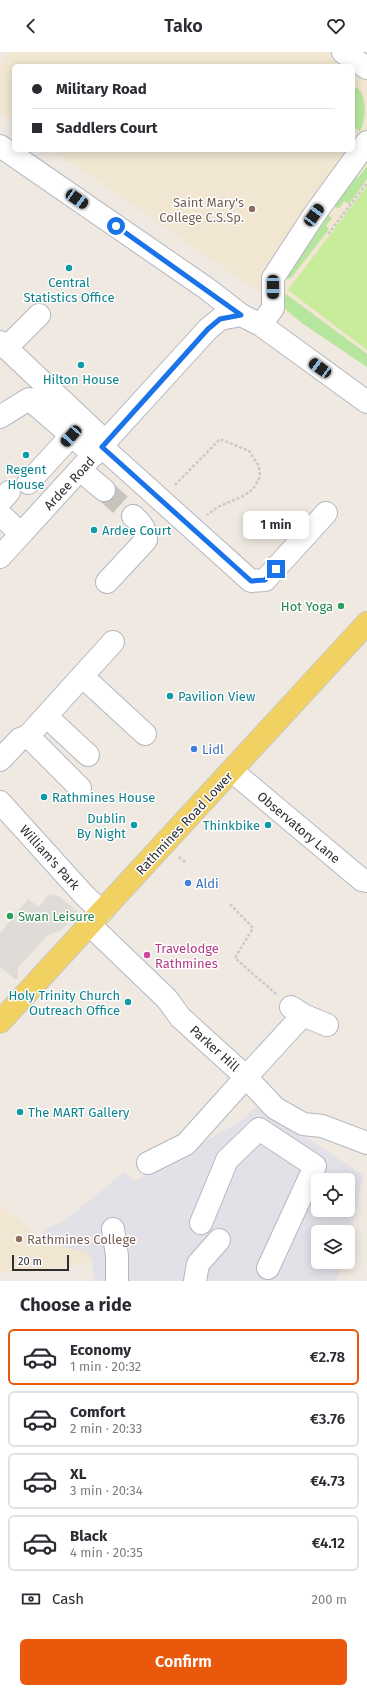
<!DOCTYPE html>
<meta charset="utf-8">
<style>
body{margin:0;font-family:"Fira Sans",sans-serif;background:#f7f7f7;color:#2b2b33;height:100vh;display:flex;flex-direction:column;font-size:15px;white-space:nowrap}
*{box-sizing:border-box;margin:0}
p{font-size:13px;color:#7c7c81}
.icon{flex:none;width:22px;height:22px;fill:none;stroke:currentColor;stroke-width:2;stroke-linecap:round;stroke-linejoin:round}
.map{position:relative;height:1229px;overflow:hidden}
.drawer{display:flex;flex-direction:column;background:#fff;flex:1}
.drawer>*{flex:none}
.banner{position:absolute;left:12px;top:12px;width:343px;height:88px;border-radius:6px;box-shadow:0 2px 10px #0003;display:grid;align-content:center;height:88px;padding:0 20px;background:#fff}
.tools{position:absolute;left:311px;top:1121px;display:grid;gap:8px}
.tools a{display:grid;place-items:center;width:44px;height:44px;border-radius:6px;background:#fff;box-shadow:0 2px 10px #0003;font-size:20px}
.scale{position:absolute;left:12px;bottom:10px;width:57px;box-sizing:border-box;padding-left:4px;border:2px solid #2e2e2e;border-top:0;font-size:11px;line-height:14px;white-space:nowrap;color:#2e2e2e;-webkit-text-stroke:3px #fff;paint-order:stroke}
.end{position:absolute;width:18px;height:18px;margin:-9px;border:5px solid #1a73e8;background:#fff;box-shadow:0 0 0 2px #fff}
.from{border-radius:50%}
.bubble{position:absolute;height:28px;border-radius:6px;background:#fff;box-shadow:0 2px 10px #0003;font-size:13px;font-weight:600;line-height:28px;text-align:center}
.car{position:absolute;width:12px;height:24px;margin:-12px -6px;border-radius:5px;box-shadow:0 0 3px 1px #0007;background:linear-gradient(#222 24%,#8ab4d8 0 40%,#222 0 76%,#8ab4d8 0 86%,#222 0)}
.banner b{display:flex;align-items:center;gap:14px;height:38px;font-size:15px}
.banner b+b{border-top:1px solid #e1e1e2}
.banner i{width:10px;height:10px;background:#2b2b33}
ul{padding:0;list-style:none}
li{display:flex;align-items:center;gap:12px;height:56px;margin:0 8px 6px;padding:0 12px;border:2px solid #e1e1e2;border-radius:6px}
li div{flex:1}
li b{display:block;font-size:15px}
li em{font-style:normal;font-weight:600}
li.on{border-color:#ea580c}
li>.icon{width:36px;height:36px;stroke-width:1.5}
h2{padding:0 20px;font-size:18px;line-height:48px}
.pay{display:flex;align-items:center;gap:10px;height:44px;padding:0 20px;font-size:15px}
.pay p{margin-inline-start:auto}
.cta{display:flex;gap:8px;margin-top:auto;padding:8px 20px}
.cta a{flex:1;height:46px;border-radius:6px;background:#ea580c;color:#fff;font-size:16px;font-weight:600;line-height:46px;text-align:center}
header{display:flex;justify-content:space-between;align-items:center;height:52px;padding:0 20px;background:#fff;font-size:18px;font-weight:600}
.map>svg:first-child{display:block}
.industrial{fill:#e3e1e8;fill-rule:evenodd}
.education{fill:#f0e6d1}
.green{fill:#b6e59e}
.pitch{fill:#c9ec9a}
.plaza{fill:#dfdcd8}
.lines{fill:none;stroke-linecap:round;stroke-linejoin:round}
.minor-tunnel{stroke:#c8c4bd;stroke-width:22;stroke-dasharray:22 11;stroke-linecap:butt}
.minor-casing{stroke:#b4b7c1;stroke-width:24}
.major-casing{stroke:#c9c9c9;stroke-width:24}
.path{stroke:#c9c9c9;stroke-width:2.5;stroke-dasharray:3 2;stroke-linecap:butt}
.minor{stroke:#fff;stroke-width:22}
.major{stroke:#f2d163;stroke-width:22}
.route{stroke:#1a73e8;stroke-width:5}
.education-dot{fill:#8d6e63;stroke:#fff;stroke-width:1.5}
.culture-dot{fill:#0f9aa8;stroke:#fff;stroke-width:1.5}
.leisure-dot{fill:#2e9e5b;stroke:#fff;stroke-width:1.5}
.shop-dot{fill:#3f7fe0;stroke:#fff;stroke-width:1.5}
.hotel-dot{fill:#d1479c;stroke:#fff;stroke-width:1.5}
.labels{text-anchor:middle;stroke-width:3;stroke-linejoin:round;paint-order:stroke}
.education-label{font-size:13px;fill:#785e54;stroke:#fff;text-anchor:end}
.culture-label{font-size:13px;fill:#0d838f;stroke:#fff;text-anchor:start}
.street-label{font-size:13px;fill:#2e2e2e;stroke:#fff}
.leisure-label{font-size:13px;fill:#27864d;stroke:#fff;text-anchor:end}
.shop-label{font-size:13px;fill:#366cbe;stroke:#fff;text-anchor:start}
.hotel-label{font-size:13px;fill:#b23c85;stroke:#fff;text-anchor:start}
</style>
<header><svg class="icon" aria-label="back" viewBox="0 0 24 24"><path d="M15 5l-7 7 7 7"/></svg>Tako<svg class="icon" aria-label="heart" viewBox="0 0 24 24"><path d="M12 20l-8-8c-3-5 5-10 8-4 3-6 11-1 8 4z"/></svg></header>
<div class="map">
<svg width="367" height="1229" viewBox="0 0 367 1229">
<rect width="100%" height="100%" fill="#efe9e1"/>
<!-- industrial -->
<path class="industrial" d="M258,1053L363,1123L355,1164L348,1190V1180H318V1210H343L336,1229H94L92,1210L87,1200L38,1190L46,1176L63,1170L124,1120L135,1129L239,1070ZM318,1128H348V1158H318Z"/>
<!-- education -->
<path class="education" d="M9,0H367V315L287,262L261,242L54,98H353V14H14V70L0,60V13Z
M0,1152L37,1184L38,1190L87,1200L92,1210L46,1218L30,1220L29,1218H24L0,1221Z"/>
<!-- green -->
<path class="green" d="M357,35C367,46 367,64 360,79L353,74V40Z
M367,114V127L349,152L344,149L339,156H337L330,151L351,122L358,126Z
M324,159L332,166L326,174L329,177L292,225L288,227L281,226Z
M279,237L367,302V315L302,271L284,256L280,246Z"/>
<!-- pitch -->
<path class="pitch" d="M367,134V298L288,238Z"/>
<!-- plaza -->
<path class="plaza" d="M49,842L59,844L79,861L60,879L48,883L18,916V926L16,928L0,915V881L28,847L39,855Z"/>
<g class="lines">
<!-- minor-tunnel -->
<path class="minor-tunnel" d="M104,438L133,464"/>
<!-- minor casing -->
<g class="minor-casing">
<path id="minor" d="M343,0L367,16
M0,94L206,236L241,263L261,273L367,350
M261,273L273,256V226L314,163L367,90
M0,290L106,390
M6,296L39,263
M0,365L29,347L94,403
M102,395L251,529L265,528L326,461
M80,418L104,438
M28,431L71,384
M0,450L9,440
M0,462L21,482
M0,505L208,277L220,267L241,263
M107,530L146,488C146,477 142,472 133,464
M82,624L145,682
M46,664L88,703
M28,684L80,736
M0,708L20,687L28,684L113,590
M232,719L362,828L367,829
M0,750L84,843L102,860
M90,873L167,947L180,965L246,1025L186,1092L148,1111
M291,955L303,963L327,973
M303,963L246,1025L275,1056L303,1072L322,1074L367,1091
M201,1171L227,1108L259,1077L315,1114L268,1216
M113,1177L117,1204V1229
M195,1229L198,1212L219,1188"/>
</g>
<!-- major casing -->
<g class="major-casing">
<path id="major" d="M0,970L367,571"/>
</g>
<!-- path -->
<path class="path" d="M328,182L367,131
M175,433L220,387L249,399L259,414L260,425L253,437L245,443L218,455L207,463
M179,805L185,810
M230,852L253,876L235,906L276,942"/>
<!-- minor -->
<use href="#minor" class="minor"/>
<!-- major -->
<use href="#major" class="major"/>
</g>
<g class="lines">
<!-- route -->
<path class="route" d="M116,174L241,263L220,267L208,277L102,395L251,529L265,528L276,517"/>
</g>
<!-- markers -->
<g class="education-dot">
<circle cx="252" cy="157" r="4"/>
<circle cx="19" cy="1187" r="4"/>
</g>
<g class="culture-dot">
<circle cx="69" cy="216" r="4"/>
<circle cx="81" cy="313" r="4"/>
<circle cx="26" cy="403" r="4"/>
<circle cx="94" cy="478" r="4"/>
<circle cx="170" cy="644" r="4"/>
<circle cx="44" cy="745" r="4"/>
<circle cx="134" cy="773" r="4"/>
<circle cx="268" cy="773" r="4"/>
<circle cx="128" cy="950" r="4"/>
<circle cx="20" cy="1060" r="4"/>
</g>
<g class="leisure-dot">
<circle cx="341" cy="554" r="4"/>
<circle cx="10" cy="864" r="4"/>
</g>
<g class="shop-dot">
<circle cx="194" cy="697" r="4"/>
<circle cx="188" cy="831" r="4"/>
</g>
<circle class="hotel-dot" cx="147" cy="903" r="4"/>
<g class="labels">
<!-- education labels -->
<g class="education-label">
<text x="244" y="155">Saint Mary's<tspan x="244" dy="15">College C.S.Sp.</tspan></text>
<text x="27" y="1192" text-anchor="start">Rathmines College</text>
</g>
<!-- culture labels -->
<g class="culture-label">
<text x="69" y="235" text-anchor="middle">Central<tspan x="69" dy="15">Statistics Office</tspan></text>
<text x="81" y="332" text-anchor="middle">Hilton House</text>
<text x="26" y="422" text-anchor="middle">Regent<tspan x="26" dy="15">House</tspan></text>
<text x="102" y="483">Ardee Court</text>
<text x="178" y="649">Pavilion View</text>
<text x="52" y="750">Rathmines House</text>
<text x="126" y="771" text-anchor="end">Dublin<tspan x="126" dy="15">By Night</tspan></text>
<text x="260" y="778" text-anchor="end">Thinkbike</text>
<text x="120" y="948" text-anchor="end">Holy Trinity Church<tspan x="120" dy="15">Outreach Office</tspan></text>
<text x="28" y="1065">The MART Gallery</text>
</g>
<!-- street labels -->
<g class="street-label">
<text transform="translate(69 431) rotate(-47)" y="5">Ardee Road</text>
<text transform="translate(184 771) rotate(-47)" y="5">Rathmines Road Lower</text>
<text transform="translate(299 775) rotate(40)" y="5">Observatory Lane</text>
<text transform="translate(50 805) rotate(48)" y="5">William's Park</text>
<text transform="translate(215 996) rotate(42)" y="5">Parker Hill</text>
</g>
<!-- leisure labels -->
<g class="leisure-label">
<text x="333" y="559">Hot Yoga</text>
<text x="18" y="869" text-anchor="start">Swan Leisure</text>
</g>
<!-- shop labels -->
<g class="shop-label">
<text x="202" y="702">Lidl</text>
<text x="196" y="836">Aldi</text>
</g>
<!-- hotel labels -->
<g class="hotel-label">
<text x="155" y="901">Travelodge<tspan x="155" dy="15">Rathmines</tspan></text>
</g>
</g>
</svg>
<div class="tools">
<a><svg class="icon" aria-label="locate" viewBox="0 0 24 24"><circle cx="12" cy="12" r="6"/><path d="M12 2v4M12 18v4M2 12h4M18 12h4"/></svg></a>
<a><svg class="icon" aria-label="layers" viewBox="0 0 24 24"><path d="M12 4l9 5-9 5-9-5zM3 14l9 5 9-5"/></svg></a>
</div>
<div class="scale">20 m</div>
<i class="end from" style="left:116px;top:174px"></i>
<i class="end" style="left:276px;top:517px"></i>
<div class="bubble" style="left:243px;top:459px;width:66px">1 min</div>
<i class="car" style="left:77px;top:147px;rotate:125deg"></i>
<i class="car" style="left:314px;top:163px;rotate:36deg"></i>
<i class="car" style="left:273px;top:235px;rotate:180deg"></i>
<i class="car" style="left:320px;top:316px;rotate:306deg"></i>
<i class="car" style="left:71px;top:384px;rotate:222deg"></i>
<div class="banner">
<b><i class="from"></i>Military Road</b>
<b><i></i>Saddlers Court</b>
</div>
</div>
<section class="drawer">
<h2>Choose a ride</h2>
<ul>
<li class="on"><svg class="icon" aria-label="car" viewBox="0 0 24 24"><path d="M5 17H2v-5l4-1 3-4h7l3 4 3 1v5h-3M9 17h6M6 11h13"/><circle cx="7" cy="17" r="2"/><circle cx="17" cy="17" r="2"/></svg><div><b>Economy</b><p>1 min · 20:32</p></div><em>€2.78</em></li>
<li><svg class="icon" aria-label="car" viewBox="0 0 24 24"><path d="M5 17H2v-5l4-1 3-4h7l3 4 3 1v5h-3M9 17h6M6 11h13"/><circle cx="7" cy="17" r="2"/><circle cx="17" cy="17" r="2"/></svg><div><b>Comfort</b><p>2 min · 20:33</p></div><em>€3.76</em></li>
<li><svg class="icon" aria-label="car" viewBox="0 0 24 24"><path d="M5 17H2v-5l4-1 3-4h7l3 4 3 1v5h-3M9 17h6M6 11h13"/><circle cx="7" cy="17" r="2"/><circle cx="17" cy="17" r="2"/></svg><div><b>XL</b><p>3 min · 20:34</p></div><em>€4.73</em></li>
<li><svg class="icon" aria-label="car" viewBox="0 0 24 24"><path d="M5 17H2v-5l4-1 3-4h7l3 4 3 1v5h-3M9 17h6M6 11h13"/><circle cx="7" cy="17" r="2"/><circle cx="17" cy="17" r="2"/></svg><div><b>Black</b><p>4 min · 20:35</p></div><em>€4.12</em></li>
</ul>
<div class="pay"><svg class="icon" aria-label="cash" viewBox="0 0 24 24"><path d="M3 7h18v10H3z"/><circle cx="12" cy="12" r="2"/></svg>Cash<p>200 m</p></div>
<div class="cta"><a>Confirm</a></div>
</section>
